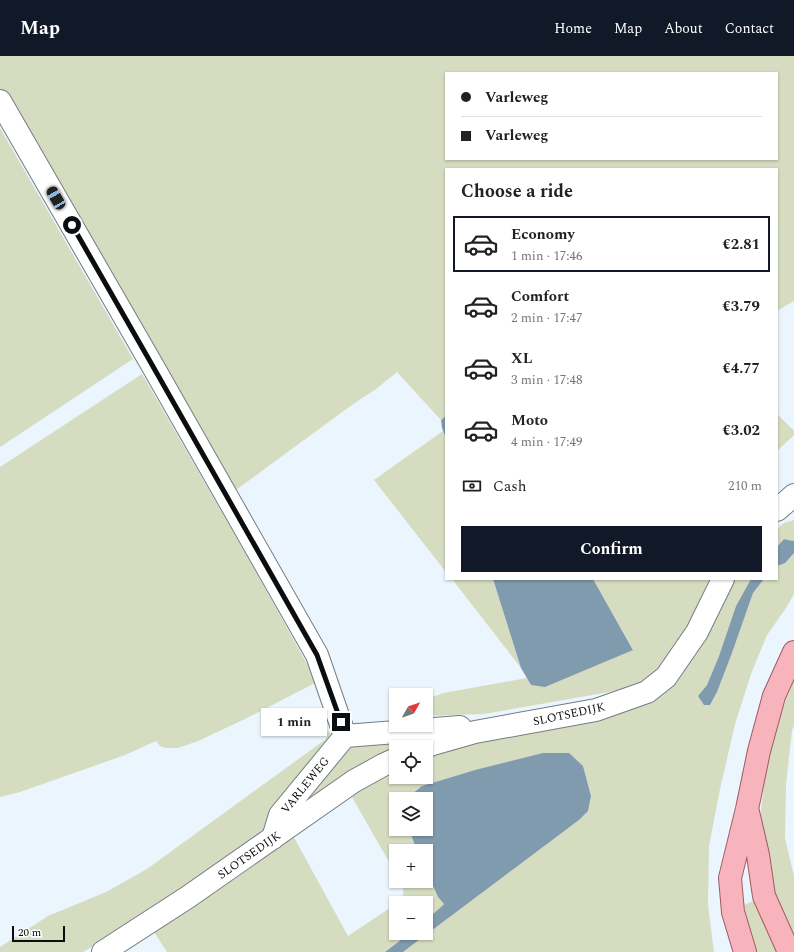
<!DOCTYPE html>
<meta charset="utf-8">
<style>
body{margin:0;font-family:Spectral,serif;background:#f6f6f6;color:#222;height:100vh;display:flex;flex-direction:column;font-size:15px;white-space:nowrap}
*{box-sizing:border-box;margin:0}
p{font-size:13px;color:#767676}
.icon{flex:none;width:22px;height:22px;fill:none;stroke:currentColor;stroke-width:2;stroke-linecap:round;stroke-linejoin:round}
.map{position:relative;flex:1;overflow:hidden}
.sheet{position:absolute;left:445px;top:112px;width:333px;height:412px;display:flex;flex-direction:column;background:#fff;border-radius:0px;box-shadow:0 1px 3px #0004}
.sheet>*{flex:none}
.hud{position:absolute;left:445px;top:16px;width:333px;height:88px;border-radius:0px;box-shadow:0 1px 3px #0004;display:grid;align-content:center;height:88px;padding:0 16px;background:#fff}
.needle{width:26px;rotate:50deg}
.fabs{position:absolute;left:389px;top:632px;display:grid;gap:8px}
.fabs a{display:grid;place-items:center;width:44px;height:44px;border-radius:0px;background:#fff;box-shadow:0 1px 3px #0004;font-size:20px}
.scale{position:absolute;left:12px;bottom:10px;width:53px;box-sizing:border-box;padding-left:4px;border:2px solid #0b0e11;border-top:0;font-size:11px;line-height:14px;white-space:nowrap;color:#0b0e11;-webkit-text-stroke:3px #fff;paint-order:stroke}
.end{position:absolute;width:18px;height:18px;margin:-9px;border:5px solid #0b0e11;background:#fff;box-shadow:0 0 0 2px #fff}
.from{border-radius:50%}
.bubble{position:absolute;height:28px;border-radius:0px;background:#fff;box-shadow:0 1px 3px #0004;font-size:13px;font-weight:700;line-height:28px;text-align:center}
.car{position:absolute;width:12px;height:24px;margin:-12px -6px;border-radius:5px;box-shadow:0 0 3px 1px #0007;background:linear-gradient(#222 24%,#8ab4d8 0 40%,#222 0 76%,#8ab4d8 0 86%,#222 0)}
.hud b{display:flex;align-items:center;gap:14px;height:38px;font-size:15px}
.hud b+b{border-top:1px solid #e0e0e0}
.hud i{width:10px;height:10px;background:#222}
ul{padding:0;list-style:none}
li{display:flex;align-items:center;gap:12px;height:56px;margin:0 8px 6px;padding:0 8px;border:2px solid transparent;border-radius:0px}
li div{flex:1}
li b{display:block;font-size:15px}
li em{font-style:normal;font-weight:700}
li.active{border-color:#111827}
li>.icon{width:36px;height:36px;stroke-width:1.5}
h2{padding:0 16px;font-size:18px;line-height:48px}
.pay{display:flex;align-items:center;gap:10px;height:44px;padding:0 16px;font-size:15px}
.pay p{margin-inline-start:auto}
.primary-button{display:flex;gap:8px;margin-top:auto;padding:8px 16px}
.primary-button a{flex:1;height:46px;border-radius:0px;background:#111827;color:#fff;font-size:16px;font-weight:700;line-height:46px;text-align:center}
header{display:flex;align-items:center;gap:24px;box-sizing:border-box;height:56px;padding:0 20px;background:#111827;color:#fff}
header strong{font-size:19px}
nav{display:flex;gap:22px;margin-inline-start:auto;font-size:14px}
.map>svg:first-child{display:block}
.green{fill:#d6dcbf;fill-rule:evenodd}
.water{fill:#809aae}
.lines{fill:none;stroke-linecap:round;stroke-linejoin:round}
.minor-casing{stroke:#747d84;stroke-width:24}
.major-casing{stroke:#a05963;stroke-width:24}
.minor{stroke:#fff;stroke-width:22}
.major{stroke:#f7b4bc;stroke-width:22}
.route{stroke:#0b0e11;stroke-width:5}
.labels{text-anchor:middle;stroke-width:4;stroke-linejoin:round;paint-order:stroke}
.street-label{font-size:12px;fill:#0b0e11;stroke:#fff}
</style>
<header>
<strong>Map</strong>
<nav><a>Home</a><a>Map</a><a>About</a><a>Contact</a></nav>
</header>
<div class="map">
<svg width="794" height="896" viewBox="0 0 794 896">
<rect width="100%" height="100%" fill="#ebf5fd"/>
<!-- green -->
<path class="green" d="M0,0H794V245L777,255V113H446V360L441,364L397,316L376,333L349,351L232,437L0,33ZM446,17H777V103H446Z
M0,72L133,303L0,391Z
M142,318L247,500L317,626L245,663L198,685L178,692H165L160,690L156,685L125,699L20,736L0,741V411Z
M777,358L794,375V379L777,395Z
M443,375L446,382V516L374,424Z
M794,464V484L793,485L784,483L777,491V473L784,467Z
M794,497V538L786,552L767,579L751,618L735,668L720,733L709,790L708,849L714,896H403L579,764L588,755L591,740L583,710L475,714L422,730L412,738L411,743H396V773H410V776L417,795H396V818L349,736L396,706V721H426V694L635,648L731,523H751L736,550L719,600L707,629L698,640L710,649L717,636L732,597L753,537L764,523H777V510C784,508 789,502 794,497Z
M452,523H493L521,612Z
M593,523H709L685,579L666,607L651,621L632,630L615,635L484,658L426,660V643L444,637L527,622L531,629L633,593Z
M794,625V670L792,674L786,729L785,782L794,820V882L786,867L772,829L760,766L765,714L781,656Z
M331,675L333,678L261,782L173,843L83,896H0V891L48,860L106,836L147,813L326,683L327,676Z
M450,677L409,691H396V696L289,763L336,698L357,685Z
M291,776L348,880L396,848V877H410L385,896H167L152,873Z
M426,814L438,841L444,848L441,851L426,864V847H397C406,841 404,833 400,825H426Z
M755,844L780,896H754L744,849Z"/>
<!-- water -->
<path class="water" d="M446,360V382L442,372L441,364Z
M784,483L793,485L794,484V497L785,507L777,510V491Z
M493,523H593L633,594L545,631L531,629L521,612Z
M751,523H764L753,537L732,597L717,636L710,649H704L698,640L707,629L719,600L736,550Z
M543,697H569L583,710L591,740L588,755L579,764L403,896H385L410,877H426V864L441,851L444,848L438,841L426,814V795H417L410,776V773H426V743H411L412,738L422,730L475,714Z"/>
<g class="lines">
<!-- minor casing -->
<g class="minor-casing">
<path id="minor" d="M0,45L151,307L317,599L345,680
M777,454L794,439
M425,691L433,688L475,676L596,654L647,636L666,621L697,576L723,523
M273,782L280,759L345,680L460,671
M103,896L188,841L354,725L383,709L396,703"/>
</g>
<!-- major casing -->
<g class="major-casing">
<path id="major" d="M748,756L758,799L764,840L789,896
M745,896L733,856L730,822L747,753L759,695L774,640L794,596"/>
</g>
<!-- minor -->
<use href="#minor" class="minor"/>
<!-- major -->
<use href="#major" class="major"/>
</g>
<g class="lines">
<!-- route -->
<path class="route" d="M72,169L151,307L317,599L341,666"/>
</g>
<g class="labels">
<!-- street labels -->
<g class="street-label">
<text transform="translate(569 658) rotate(-12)" y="4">SLOTSEDIJK</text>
<text transform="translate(305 729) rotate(-51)" y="4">VARLEWEG</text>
<text transform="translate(249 799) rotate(-35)" y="4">SLOTSEDIJK</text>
</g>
</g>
</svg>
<div class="fabs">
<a><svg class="needle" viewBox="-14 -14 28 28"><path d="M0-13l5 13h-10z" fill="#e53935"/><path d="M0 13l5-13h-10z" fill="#767676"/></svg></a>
<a><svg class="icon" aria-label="locate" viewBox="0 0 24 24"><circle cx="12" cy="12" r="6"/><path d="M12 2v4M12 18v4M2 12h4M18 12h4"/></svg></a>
<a><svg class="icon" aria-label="layers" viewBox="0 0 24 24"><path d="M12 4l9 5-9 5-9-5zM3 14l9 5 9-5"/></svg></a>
<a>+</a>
<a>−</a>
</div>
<div class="scale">20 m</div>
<i class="end from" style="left:72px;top:169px"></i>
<i class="end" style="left:341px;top:666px"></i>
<div class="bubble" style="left:261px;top:652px;width:66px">1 min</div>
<i class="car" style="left:56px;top:142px;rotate:330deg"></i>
<div class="hud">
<b><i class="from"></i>Varleweg</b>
<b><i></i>Varleweg</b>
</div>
<section class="sheet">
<h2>Choose a ride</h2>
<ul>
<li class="active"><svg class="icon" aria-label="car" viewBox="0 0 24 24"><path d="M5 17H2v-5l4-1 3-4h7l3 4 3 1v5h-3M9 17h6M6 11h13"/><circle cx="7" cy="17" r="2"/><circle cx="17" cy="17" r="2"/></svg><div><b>Economy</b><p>1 min · 17:46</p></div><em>€2.81</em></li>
<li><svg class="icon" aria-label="car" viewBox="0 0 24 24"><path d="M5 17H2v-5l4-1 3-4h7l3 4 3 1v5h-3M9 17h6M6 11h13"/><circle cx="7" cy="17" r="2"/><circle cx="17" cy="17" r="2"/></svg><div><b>Comfort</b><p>2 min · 17:47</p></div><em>€3.79</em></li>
<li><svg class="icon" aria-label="car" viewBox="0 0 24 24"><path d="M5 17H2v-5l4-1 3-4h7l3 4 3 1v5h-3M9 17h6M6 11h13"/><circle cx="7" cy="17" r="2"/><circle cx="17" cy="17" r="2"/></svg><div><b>XL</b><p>3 min · 17:48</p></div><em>€4.77</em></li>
<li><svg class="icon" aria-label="car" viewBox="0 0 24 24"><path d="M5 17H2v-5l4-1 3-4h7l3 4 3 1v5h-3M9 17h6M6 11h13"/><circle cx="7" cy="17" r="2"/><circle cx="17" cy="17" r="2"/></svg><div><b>Moto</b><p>4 min · 17:49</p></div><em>€3.02</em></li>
</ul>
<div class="pay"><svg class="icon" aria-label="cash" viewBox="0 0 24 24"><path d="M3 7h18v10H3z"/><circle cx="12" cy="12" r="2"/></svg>Cash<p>210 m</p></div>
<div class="primary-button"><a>Confirm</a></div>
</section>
</div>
